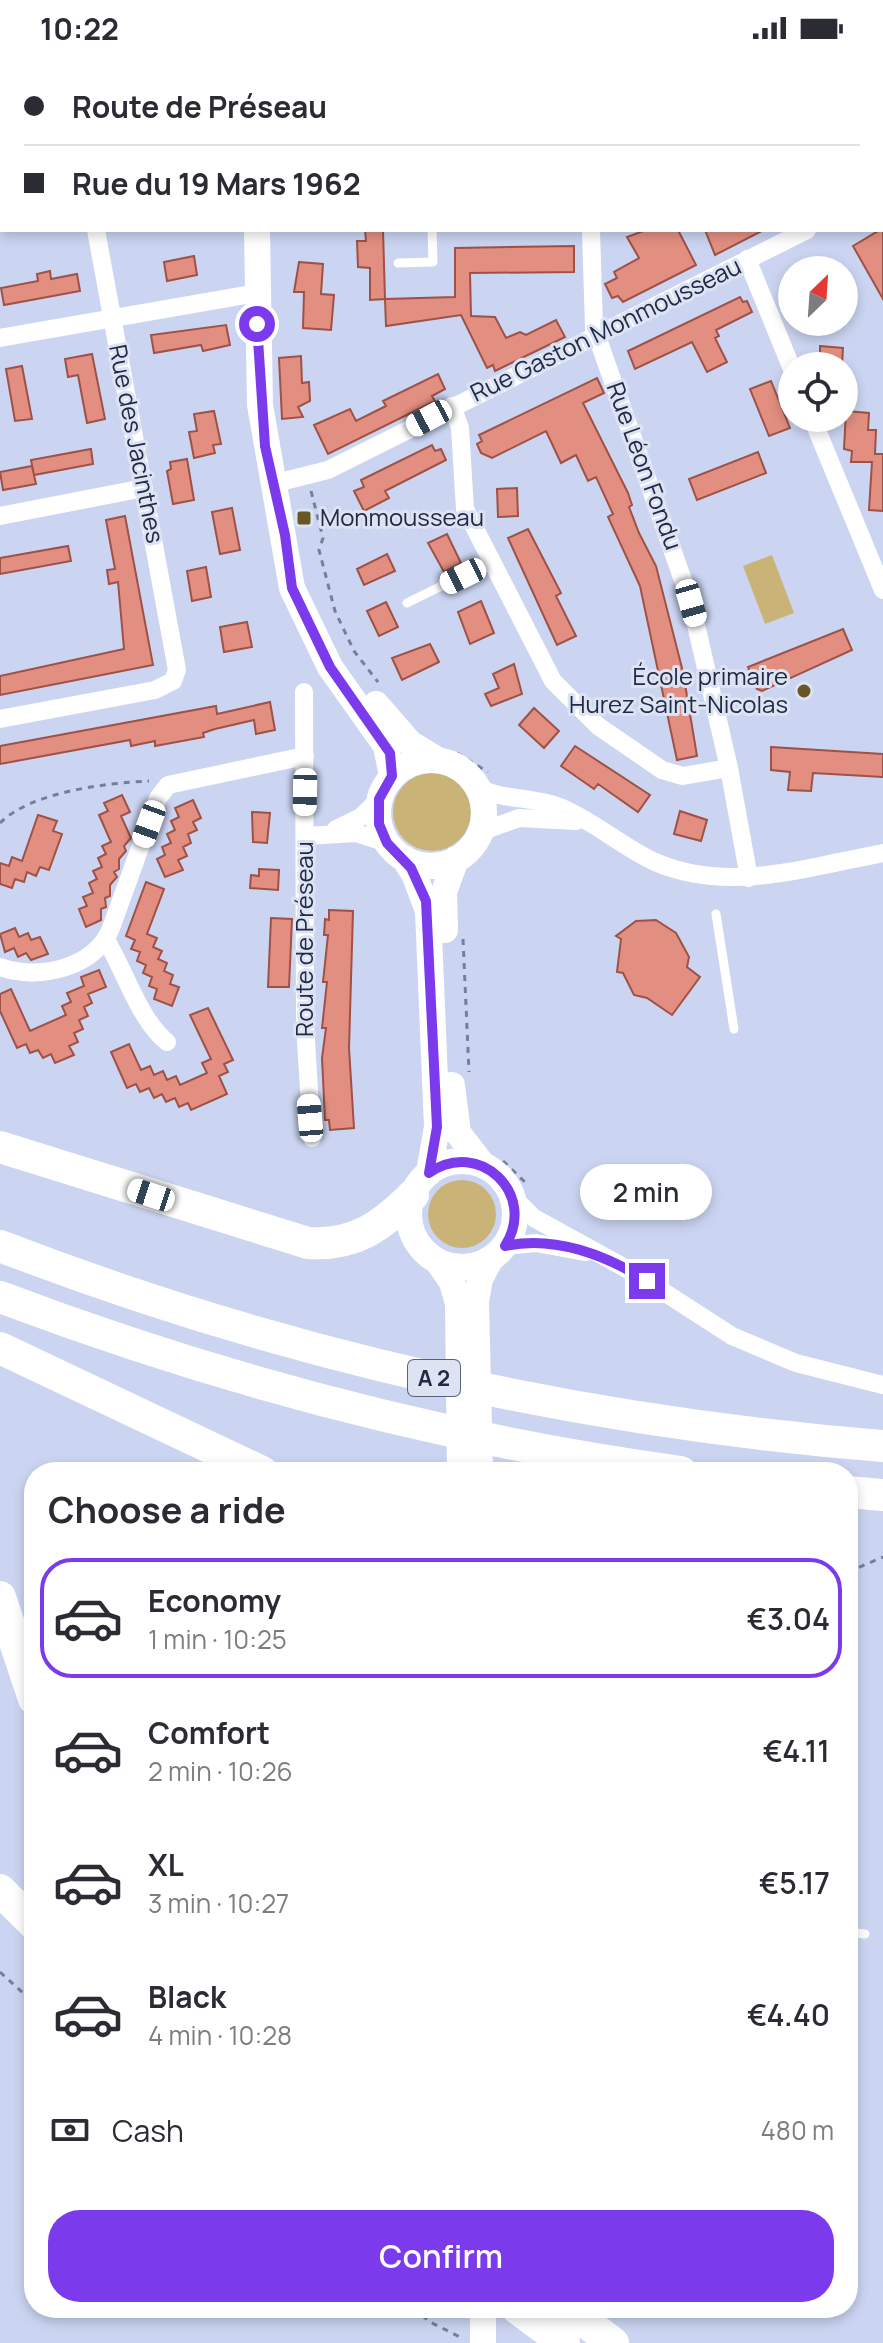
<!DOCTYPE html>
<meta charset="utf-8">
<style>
body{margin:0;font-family:Manrope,sans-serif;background:#f7f7f7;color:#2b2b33;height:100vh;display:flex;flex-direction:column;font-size:30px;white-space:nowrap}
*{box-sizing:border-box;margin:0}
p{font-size:26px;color:#7c7c81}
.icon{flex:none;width:44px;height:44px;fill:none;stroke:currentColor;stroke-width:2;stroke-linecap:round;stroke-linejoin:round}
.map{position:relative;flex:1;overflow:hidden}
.side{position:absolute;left:24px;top:1406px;width:834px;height:856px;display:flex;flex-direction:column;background:#fff;border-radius:32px;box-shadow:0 4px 12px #0003}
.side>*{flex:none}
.guide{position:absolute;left:0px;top:0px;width:884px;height:176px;box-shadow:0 4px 12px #0003;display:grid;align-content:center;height:176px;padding:0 24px;background:#fff}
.needle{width:52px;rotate:25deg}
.controls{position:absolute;left:778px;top:200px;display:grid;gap:16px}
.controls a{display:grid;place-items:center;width:80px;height:80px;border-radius:50%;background:#fff;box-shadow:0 4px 12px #0003;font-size:40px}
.end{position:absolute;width:36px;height:36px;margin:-18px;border:10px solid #7c3aed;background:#fff;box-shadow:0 0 0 4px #fff}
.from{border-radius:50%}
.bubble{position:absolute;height:56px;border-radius:28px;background:#fff;box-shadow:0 4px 12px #0003;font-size:26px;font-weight:600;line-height:56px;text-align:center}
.car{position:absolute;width:24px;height:48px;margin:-24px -12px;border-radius:10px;box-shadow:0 0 6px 2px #0007;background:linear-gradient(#fff 24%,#345 0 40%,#fff 0 76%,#345 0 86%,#fff 0)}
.guide b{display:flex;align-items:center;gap:28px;height:76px;font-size:30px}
.guide b+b{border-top:2px solid #e1e1e2}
.guide i{width:20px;height:20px;background:#2b2b33}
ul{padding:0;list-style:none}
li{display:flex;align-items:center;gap:24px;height:120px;margin:0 16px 12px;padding:0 8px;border:4px solid transparent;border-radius:32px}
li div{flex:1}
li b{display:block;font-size:30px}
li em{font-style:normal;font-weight:600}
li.current{border-color:#7c3aed}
li>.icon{width:72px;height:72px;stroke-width:1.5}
h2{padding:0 24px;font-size:36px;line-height:96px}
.pay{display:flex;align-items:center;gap:20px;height:88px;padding:0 24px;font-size:30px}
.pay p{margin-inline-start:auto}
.button{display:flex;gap:16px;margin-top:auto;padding:16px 24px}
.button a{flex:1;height:92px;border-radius:32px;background:#7c3aed;color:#fff;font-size:32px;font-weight:600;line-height:92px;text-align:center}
.status{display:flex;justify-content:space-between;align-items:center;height:56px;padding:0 40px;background:#fff;direction:ltr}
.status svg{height:22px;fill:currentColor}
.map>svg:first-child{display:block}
.green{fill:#cab376}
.building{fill:#e28f81;stroke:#9e5146;stroke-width:2}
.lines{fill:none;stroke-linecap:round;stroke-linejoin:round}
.path{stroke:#757f9b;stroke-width:3;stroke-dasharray:6 6;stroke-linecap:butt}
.lane{stroke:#fff;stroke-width:9}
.street{stroke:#fff;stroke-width:18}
.secondary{stroke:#fff;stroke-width:26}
.highway{stroke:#fff;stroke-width:32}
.route{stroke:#7c3aed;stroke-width:10}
.poi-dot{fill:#685624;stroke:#dde3f2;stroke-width:3}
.labels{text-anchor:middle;stroke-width:6;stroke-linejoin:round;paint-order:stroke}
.shield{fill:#dde3f2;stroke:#596279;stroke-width:2}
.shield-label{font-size:22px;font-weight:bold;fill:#212a45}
.street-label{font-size:24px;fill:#212a45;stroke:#dde3f2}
.poi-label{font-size:24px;fill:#212a45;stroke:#dde3f2;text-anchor:start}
</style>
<div class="status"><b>10:22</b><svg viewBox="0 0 49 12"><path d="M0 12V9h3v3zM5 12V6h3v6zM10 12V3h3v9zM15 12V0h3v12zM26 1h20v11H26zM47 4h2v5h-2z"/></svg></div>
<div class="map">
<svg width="883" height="2287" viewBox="0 0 883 2287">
<rect width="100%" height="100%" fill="#cbd5f2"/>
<!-- green -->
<path class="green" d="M772,499L794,557L765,568L743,510Z
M393 756a39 39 0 1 1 78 0a39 39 0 1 1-78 0Z
M428 1158a34 34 0 1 1 68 0a34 34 0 1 1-68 0Z"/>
<!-- building -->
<path class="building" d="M883,172V243L853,190Z
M365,174H383L385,243L370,244V212L358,211L357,185H366Z
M646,174H678L696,209L623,246L618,240L612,242L605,228L617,222L614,216L639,202L627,181Z
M705,174H764L715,199Z
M574,190V216L470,217L471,260L495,261L506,282L520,276L526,279L556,264L565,281L495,315L493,309L487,312L461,259L386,270L385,243L455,241V192Z
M194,200L197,219L167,225L164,206Z
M299,206L323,208L321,238L334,239L331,274L303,272L304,236H294Z
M50,215L51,223L77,218L80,235L4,249L1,232L38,225L37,218Z
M740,241L743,246L747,245L752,256L716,274L719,280L715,282L727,306L707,316L692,286L635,313L628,295Z
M226,269L230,289L203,295L201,289L154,297L151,279Z
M820,290L843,292L842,310H820Z
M92,298L105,363L87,367L78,319L68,321L65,303Z
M301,300L302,327L309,326L310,345L298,351L303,361L282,363L279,302Z
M22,310L32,363L15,365L6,313Z
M438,318L445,333L432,340L435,345L328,398L314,369L350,353L356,365L386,350L383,345Z
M597,322L604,337L583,347L628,437L632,449L629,451L639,477L656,510L683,616L697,700L677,704L640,530L608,461L613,458L596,421L588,425L576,399L561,407L546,375L492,402L481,397L477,388L482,385L479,379Z
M771,325L790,372L769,380L750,333Z
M214,355L221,388L213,389L215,397L194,402L189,376L197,375L194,358Z
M846,355L869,357L868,374H876L875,398H883V455L869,454L872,406H851L852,395L844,393Z
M432,389L435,395L441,393L446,404L385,435L389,442L364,455L354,435L364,431L361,424Z
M91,393L93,408L34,419L31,404Z
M758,396L766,417L697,444L689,423Z
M187,403L194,444L173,448L167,415L171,413L170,406Z
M32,410L36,428L3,434L0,416Z
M517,432L518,460L498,461L497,433Z
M232,452L240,494L220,498L212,456Z
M125,460L153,609L0,639V620L124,593L118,526L109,528L107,514L115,513L106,464Z
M528,473L561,537L556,540L576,580L557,589L508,482Z
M447,478L461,507L444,516L428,487Z
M68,490L71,505L0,518V502Z
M387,498L395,515L364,529L357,513Z
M206,511L211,541L192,545L187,515Z
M481,545L494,577L470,588L458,556Z
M386,546L398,571L379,580L367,555Z
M247,566L252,591L224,596L220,571Z
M843,573L852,594L762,635L757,633L748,611Z
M430,588L439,606L402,624L392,602Z
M514,608L522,638L491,650L485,638L499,632L493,618Z
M270,646L275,674L256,678L254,664L215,673L203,677L204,681L155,690V685L131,690L130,684L0,708V690L216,650L217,658Z
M534,652L559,675L544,692L519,669Z
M575,690L650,739L638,756L598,728L594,733L561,710Z
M771,691L883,698V721L813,717L811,735L788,734L790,716L771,714Z
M122,739L130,756L121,760L131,782L124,790L126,795L119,803V813L114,816L117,821L110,829V840L105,842L106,851L101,853V864L86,871L79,853L87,850L83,841L93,837L89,827L97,823L93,815L102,811L98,802L106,798L102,790L111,786L99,759L108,755L104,747Z
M193,744L201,762L193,766L197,774L188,778L191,787L183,791L187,800L178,804L183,814L165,821L157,803L165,799L162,791L171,787L167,778L175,774L171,765L179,761L175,752Z
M680,755L707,764L701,785L674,778Z
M252,756L270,757L267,787L253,786Z
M38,759L57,765L53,775L62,778L49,814L40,811L36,820L27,816L24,826L15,823L12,832L0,828V807L9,810L12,801L22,805Z
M259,813L279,814L278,834L250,832L251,819L259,820Z
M146,826L164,833L147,878L157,882L153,891L162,895L158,903L167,907L164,915L173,919L170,928L179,931L172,950L154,943L157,933L149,930L152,921L143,917L146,909L137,905L140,896L131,893L135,884L126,880Z
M329,854L353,855L349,992L354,1072L330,1074L329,1064H325L322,1002L326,972H322L327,926H323L328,879H324L325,863L329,864Z
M271,862L292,863L289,931H268Z
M656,864L676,877L689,901L687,911L700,921L672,959L647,942L634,939L623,917L617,916L621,883L616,880L636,865Z
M15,872L19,881L28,877L31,884L40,881L48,898L31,904L26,897L18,901L14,892L5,896L0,878Z
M99,914L106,931L88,938L92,947L84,951L88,960L79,964L83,973L74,977L78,986L69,990L74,999L55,1007L51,998L43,1002L38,994L30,997L26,988L17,992L0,955V938L11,933L30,975L66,959L62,950L71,946L67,937L84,930L81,921Z
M208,952L233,1004L224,1008L228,1016L219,1020L227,1038L191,1054L188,1047L179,1051L175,1042L166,1046L162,1038L154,1042L149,1032L140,1036L136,1028L127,1032L111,996L129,988L141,1014L150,1010L154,1019L163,1015L167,1024L176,1020L180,1029L207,1017L202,1007L211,1003L190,959Z"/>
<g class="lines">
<!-- path -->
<path class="path" d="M311,435L323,482L319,494L335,555L354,595L378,626
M457,697L488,716
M0,767C31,736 106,727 149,725
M463,883L469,1016
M503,1105L526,1127
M848,1516L883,1501
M0,1916L34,1947
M413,2252L430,2266L464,2283"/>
<!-- lane -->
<path class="lane" d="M501,2L502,0
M398,207L433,206L432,174
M407,547L490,506
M716,858L734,973
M848,1876L865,1878"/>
<!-- street -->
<path class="street" d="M63,0V2
M219,0V2
M753,0V2
M374,2V0
M882,137L883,136
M591,174L594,272L691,547L729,712L749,822
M747,203L792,313
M0,282L257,237
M452,350L460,372L465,453L553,625L598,670L662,714L683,720L729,712
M812,362L883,534
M272,428L328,414L807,174
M0,460L144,432
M304,636L305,969L312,1082
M0,663L155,634L173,625L177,614L96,174
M477,731C503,745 533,740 560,751C594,765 622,791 655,806C729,838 808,811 883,797
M336,773L361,761L379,743
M480,776L519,762L576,765
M305,780L356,777L387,787
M106,884C125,915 140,965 167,986
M0,911C38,925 95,912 111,872L158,742L168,729L305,700
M513,1141L534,1162L636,1218L732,1280L796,1307L883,1329
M505,1190L536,1187L585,1196"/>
<!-- secondary -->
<path class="secondary" d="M258,2V0
M257,174L260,349L292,532L330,611L386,690L392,720
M376,648L410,687L438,704
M378 757a53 53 0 1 1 106 0a53 53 0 1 1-106 0Z
M404,802L414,818L428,855L437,1071L429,1117
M445,874L444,836L456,803
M452,1029L458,1077L482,1108
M409 1158a53 53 0 1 1 106 0a53 53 0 1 1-106 0Z
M438,1206L452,1226L458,1248L460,1416
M480,1416L476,1245L480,1223L490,1204
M483,2252V2287"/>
<!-- highway -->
<path class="highway" d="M0,1091L308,1187C354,1190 381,1171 413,1139
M0,1190C283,1299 581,1366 883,1390
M0,1241C220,1324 448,1384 681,1416
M0,1292L262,1416
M848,1436L883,1439
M0,1541L34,1643
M0,1834L34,1868
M517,2252L564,2287
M567,2252L613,2287"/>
</g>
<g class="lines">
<!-- route -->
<path class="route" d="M257,268L265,390L285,479L292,532L330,611L390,697L392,720L379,743V768L387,787L411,812L426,845L437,1071L429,1117C479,1082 538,1138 505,1190C554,1179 606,1199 647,1225"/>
</g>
<!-- markers -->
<g class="poi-dot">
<rect x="296" y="454" width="16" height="16" rx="4"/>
<circle cx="804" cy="635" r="8"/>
</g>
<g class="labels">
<!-- shield labels -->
<rect class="shield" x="408" y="1304" width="52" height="36" rx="6"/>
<g class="shield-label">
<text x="434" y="1330">A 2</text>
</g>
<!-- street labels -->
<g class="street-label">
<text transform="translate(606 274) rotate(-26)" y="8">Rue Gaston Monmousseau</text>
<text transform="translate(136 388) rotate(79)" y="8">Rue des Jacinthes</text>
<text transform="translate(644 410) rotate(70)" y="8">Rue Léon Fondu</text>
<text transform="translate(305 883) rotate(-90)" y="8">Route de Préseau</text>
</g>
<!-- poi labels -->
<g class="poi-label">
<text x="320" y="470">Monmousseau</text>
<text x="788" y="629" text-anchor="end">École primaire<tspan x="788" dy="28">Hurez Saint-Nicolas</tspan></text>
</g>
</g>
</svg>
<div class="controls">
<a><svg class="needle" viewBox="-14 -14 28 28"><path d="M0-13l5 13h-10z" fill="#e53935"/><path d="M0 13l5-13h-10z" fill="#7c7c81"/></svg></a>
<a><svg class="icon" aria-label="locate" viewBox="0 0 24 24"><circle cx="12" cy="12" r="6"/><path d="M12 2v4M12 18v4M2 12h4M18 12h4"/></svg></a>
</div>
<i class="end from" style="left:257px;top:268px"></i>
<i class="end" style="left:647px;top:1225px"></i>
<div class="bubble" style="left:580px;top:1108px;width:132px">2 min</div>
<i class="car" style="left:429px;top:362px;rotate:242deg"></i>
<i class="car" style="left:463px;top:520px;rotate:244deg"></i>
<i class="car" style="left:691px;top:547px;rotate:164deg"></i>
<i class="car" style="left:305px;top:736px;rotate:181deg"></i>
<i class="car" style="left:149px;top:768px;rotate:200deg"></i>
<i class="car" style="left:310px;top:1062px;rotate:355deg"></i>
<i class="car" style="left:151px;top:1139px;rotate:288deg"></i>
<div class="guide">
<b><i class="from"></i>Route de Préseau</b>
<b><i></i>Rue du 19 Mars 1962</b>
</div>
<section class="side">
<h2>Choose a ride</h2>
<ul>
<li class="current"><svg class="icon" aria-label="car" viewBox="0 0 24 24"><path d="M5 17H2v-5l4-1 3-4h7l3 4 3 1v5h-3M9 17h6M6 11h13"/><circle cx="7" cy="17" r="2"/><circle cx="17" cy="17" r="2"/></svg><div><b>Economy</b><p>1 min · 10:25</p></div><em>€3.04</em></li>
<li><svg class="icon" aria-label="car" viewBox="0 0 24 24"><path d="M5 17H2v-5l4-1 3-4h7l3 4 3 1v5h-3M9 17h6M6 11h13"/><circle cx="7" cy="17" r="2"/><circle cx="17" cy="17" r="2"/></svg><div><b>Comfort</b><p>2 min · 10:26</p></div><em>€4.11</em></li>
<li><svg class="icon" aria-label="car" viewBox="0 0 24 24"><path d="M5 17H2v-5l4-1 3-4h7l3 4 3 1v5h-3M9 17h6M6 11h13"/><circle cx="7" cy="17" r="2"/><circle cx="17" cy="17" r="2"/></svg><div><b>XL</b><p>3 min · 10:27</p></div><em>€5.17</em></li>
<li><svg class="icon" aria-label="car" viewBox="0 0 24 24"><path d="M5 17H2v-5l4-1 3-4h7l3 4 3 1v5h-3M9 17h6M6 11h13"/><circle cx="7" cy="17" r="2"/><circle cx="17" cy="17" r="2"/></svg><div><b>Black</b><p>4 min · 10:28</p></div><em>€4.40</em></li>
</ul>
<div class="pay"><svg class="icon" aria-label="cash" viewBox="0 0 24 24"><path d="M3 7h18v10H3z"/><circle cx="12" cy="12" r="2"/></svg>Cash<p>480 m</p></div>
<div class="button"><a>Confirm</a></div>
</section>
</div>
